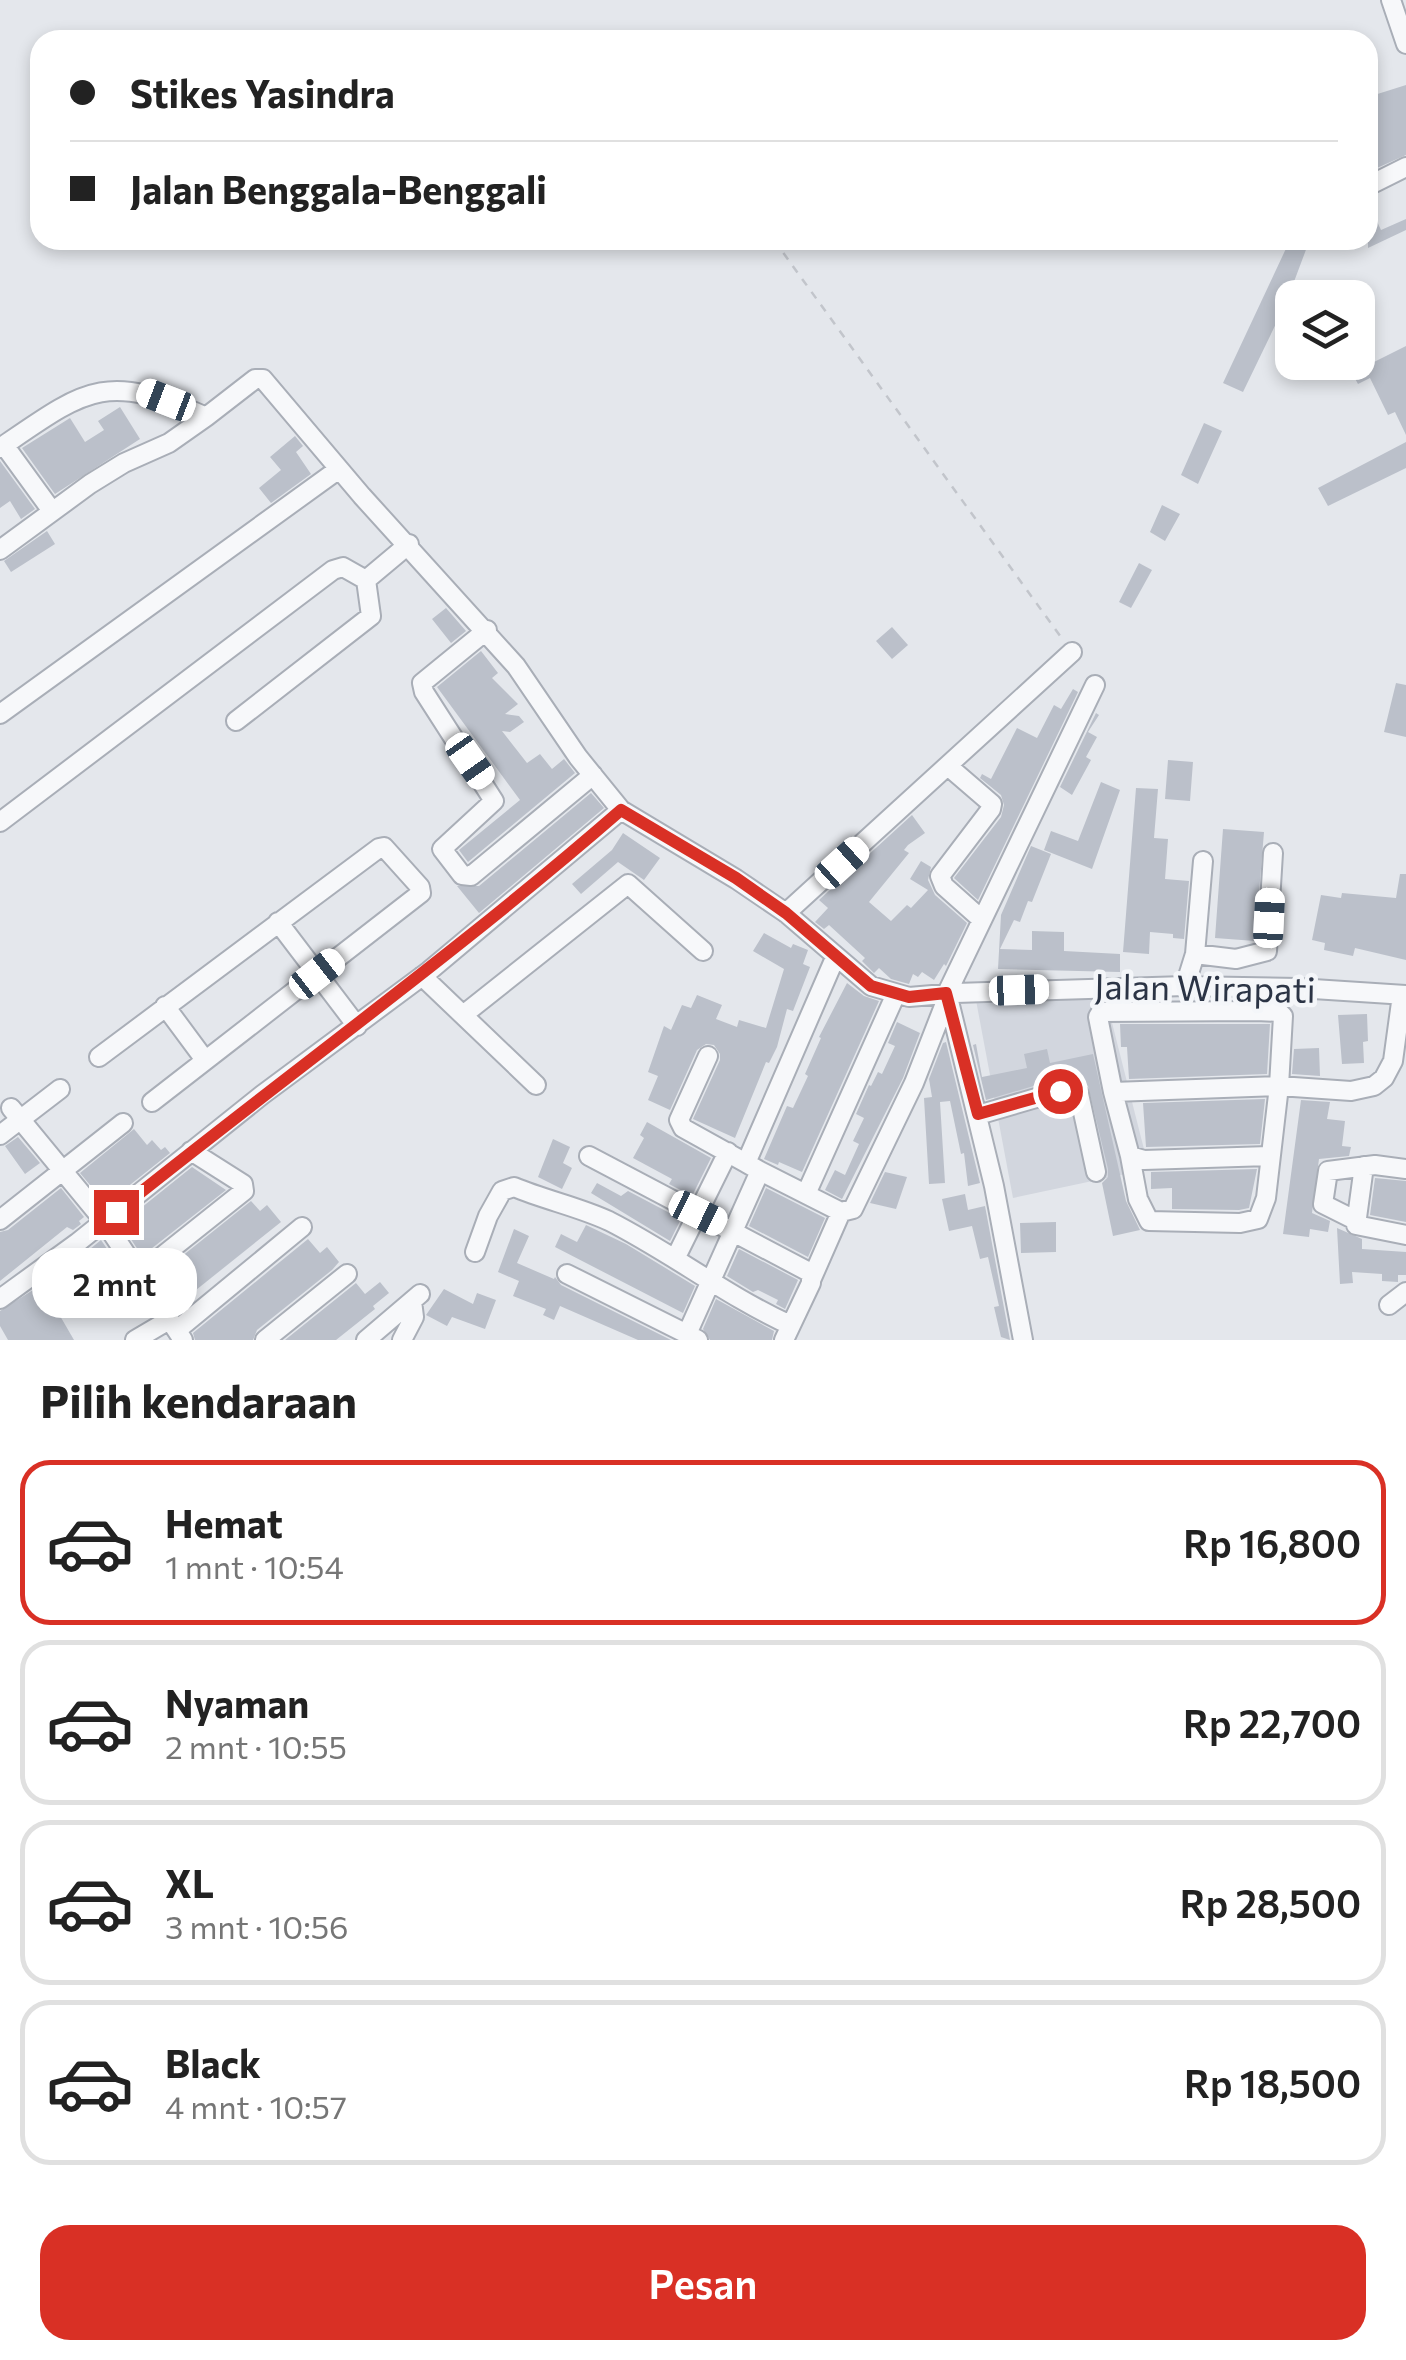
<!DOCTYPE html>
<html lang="id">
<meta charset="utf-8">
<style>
body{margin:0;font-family:Commissioner,sans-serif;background:#f6f6f6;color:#222;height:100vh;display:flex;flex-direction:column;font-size:38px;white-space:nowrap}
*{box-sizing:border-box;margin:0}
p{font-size:32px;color:#767676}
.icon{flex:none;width:55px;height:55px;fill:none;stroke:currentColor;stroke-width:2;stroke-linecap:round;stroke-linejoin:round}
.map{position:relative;height:1340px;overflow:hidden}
.panel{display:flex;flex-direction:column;background:#fff;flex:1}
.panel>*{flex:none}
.banner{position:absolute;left:30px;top:30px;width:1348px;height:220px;border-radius:30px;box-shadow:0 5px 15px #0003;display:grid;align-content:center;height:220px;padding:0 40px;background:#fff}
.buttons{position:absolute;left:1275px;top:280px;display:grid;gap:20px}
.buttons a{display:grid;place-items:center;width:100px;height:100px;border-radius:20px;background:#fff;box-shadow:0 5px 15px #0003;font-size:50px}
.end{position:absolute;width:45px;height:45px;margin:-22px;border:12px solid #d93025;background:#fff;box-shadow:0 0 0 5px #fff}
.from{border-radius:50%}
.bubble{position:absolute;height:70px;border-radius:30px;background:#fff;box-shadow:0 5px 15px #0003;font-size:32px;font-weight:600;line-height:70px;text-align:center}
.car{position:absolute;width:30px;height:60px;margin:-30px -15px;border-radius:12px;box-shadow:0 0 8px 2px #0007;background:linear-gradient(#fff 24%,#345 0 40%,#fff 0 76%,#345 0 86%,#fff 0)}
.banner b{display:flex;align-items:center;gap:35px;height:95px;font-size:38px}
.banner b+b{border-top:2px solid #e0e0e0}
.banner i{width:25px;height:25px;background:#222}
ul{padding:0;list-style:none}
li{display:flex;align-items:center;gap:30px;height:165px;margin:0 20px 15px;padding:0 20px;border:5px solid #e0e0e0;border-radius:30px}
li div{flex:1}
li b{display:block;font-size:38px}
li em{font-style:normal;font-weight:600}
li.active{border-color:#d93025}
li>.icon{width:90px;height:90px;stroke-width:1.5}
h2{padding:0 40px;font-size:45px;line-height:120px}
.action{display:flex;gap:20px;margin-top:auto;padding:20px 40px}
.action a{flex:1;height:115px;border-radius:30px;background:#d93025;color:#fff;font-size:40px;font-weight:600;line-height:115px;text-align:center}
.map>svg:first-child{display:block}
.built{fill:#d2d6de}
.building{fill:#bbc0ca}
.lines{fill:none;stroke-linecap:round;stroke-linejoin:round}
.minor-casing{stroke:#a9aeb7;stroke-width:22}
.path{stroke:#c2c5cb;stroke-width:2.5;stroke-dasharray:8 8;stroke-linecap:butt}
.minor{stroke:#f7f8fa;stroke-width:18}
.route{stroke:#d93025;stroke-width:12}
.labels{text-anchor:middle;stroke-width:9;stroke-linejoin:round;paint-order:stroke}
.street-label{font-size:35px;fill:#2b3445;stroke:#f4f6f9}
</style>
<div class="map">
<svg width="1406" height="1340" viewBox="0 0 1406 1340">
<rect width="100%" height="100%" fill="#e4e7ec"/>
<!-- built -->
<path class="built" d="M1104,991L1149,1169L1013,1198L975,995Z"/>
<!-- building -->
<path class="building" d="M1406,85V155L1368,172V97Z
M1368,202L1381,230L1406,219V230L1368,248Z
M1290,240H1307V247L1286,303L1243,392L1223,383Z
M1406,346V435L1395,412L1388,415L1370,378L1358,384L1352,373Z
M120,407L140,439L55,494L22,448L70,418L85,442L104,430L98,421Z
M1204,423L1222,431L1198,484L1181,475Z
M295,436L303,446L296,452L311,474L271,503L259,488L281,470L270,457Z
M1406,442V468L1328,506L1318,488Z
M0,461L35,509L21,519L10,501L0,508Z
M1162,505L1180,514L1165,541L1150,532Z
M47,531L55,544L11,572L4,561Z
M1139,563L1152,570L1131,608L1119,602Z
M446,608L466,631L451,643L432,619Z
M892,627L908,645L892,659L876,641Z
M481,651L498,673L492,678L518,704L505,714L519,716L524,722L510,732L502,731L527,763L540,754L552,769L564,759L575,773L468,862L459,850L520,800L437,687Z
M1396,683L1406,685V737L1384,732Z
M1073,689L1078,692L978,900L954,878L1001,817L1004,805L1001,795L980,778L982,774L991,779L1017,728L1037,738L1054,705L1061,709Z
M1096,713L1099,715L1088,732L1097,737L1086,757L1091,760L1072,795L1060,787Z
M1168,760L1193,762L1190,801L1165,799Z
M1101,782L1120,790L1092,869L1044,850L1051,831L1078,841Z
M1136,788L1158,789L1154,838L1168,839L1165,879L1189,881L1184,939L1173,938V934L1150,932L1149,954L1123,952Z
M591,793L604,808L479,913L457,886H479Z
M912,815L925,833L908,845L904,850L909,853L869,902L891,921L907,905L911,908L928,890L910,879L921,861L931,867L928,880L935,895L967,923L946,966L944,964L934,980L922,972L918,977L913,974L909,984L891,979L879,968L874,973L862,961L865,958L829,925L824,929L815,922L828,908L819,900Z
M1223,829L1264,832L1255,941L1215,938Z
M623,833L660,858L644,880L618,862L581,894L572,884L612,850Z
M1031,846L1051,854L1032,902L1028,901L1020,922L1014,920L1000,949L1032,950V931L1064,932V951L1120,954V972L998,969L1001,915Z
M1400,874H1406V960L1355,948L1353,956L1324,950L1325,943L1312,940L1321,895L1341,898L1342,893L1396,898Z
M764,933L791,948L793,944L808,950L803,964L810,967L793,1011L787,1009L777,1047L769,1063L766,1062L735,1138L693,1119L720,1060V1054L714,1045L706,1044L697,1050L670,1110L648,1100L658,1076L648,1072L664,1026L671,1030L682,1005L691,1008L697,995L722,1005L716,1019L737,1027L739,1020L766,1028L784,969L753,951Z
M847,983L864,996L879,1001L802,1172L779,1162L778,1165L764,1159L787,1106L793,1108L808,1076L805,1074L821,1038L819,1037Z
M1367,1014L1368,1041L1363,1042L1364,1063L1342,1064L1338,1015Z
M897,1022L920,1033L903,1078L842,1199L825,1190L835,1170L845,1175L859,1144L853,1141L864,1118L856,1114L869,1085L871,1086L878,1072L882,1074L895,1046L888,1043Z
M1120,1024H1270L1267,1074L1129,1079L1127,1047H1121Z
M946,1042L980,1183L968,1186L964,1153L961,1154L950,1101L940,1102L945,1183L929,1184L924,1098L932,1097L929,1079L943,1043Z
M976,1044L982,1077L1027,1068L1024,1054L1047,1049L1050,1063L1093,1054L1126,1201L1140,1230L1113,1236L1102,1183L1108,1177V1169L1088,1086L1057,1079L986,1100L973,1045Z
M1319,1048L1320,1076L1292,1074L1294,1049Z
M1265,1099L1260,1144L1146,1147L1143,1103Z
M1301,1100L1330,1102L1327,1119L1345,1121L1342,1146L1351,1147L1349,1156L1319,1159L1312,1213L1330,1221L1328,1232L1310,1229L1309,1237L1283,1234Z
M647,1122L711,1158L692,1196L669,1184L672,1179L633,1158L644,1138L640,1135Z
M134,1129L147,1145L152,1140L161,1150L165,1147L170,1153L106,1204L80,1173Z
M18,1137L40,1163L25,1174L5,1146Z
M553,1139L570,1147L563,1163L572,1168L562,1189L538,1177Z
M192,1167L226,1190L142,1256L121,1224Z
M1257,1169L1249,1208L1239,1210L1172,1209V1188L1151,1189V1172Z
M885,1172L907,1177L896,1209L870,1203Z
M1375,1178L1406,1181V1222L1370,1215Z
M597,1183L621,1196L628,1191L681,1219L670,1241L591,1193Z
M61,1188L84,1217L79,1221L81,1224L73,1230L67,1227L0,1281V1232L8,1230Z
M766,1188L825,1218L808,1257L749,1226Z
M965,1194L968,1210L985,1206L1010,1340L1001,1337L994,1307L999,1306L988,1257L980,1259L972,1226L949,1231L942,1199Z
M251,1201L260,1211L267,1205L281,1222L176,1306L156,1277Z
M1056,1222V1252L1021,1253L1020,1223Z
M586,1225L626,1244L695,1286L683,1313L555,1247L561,1234L577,1242Z
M1337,1228L1362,1239V1249L1406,1252V1275H1398V1282L1382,1281V1274L1352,1272L1353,1283L1340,1284Z
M514,1229L529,1236L517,1263L554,1279L555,1277L561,1285L671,1340H638L560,1306L554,1320L543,1315L546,1309L513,1296L519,1281L498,1272Z
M308,1239L320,1253L327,1247L339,1262L332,1270L257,1330L253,1340H195L193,1333Z
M101,1240L118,1265L103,1278L84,1254Z
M739,1249L798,1280L785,1309L776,1304L778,1300L758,1290L753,1292L727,1276Z
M79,1274L84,1294L52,1302L74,1340H8L0,1326V1311L44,1283Z
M380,1282L389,1293L373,1306L375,1309L336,1340H285L356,1283L365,1294Z
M444,1289L473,1304L477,1293L496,1300L485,1329L452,1317L447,1326L426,1315Z
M716,1299L774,1331L772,1340H710L703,1329Z"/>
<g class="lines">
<!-- minor casing -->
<g class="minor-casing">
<path id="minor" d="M1391,0L1406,44
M1368,186L1406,167
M4,445L52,511
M0,448C86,389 105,371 206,417L255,379H263L362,496L516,666L578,757L621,810L736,879L786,913L871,986L909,997L956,993L1185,986L1298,988L1406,995
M0,550L90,484L124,463L169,443L206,417
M487,630L422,683L424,692L494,801L442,849L462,875L471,876L593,775
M0,714L339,469
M236,721L371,616L366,580
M949,767L992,804L991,809L940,876L944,886L980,918
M0,822L333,570L343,567L366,580L409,544
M786,913L1072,652
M278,922L357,1026
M1195,954L1236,959L1267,951L1273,853
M422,976L536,1085
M1185,986L1195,954L1203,861
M165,1006L205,1060
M463,1015L628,884L703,951
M708,1056L679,1120L683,1128L746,1163
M99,1057L379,848L384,847L420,887L421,893L152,1102
M1113,1092L1098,1017L1101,1012L1256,1011L1279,1012L1283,1016L1279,1086L1266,1198L1258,1219L1240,1223L1149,1221L1138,1199L1130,1156
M11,1108L104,1221L183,1340
M978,1115L1060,1091L1079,1094L1096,1172
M0,1135L60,1089
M589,1156L811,1273V1283L784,1340
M1269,1156L1144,1160L1130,1156L1113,1092L1279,1086L1351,1091L1374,1086L1384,1078L1393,1061L1402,995
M1364,1166L1356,1225L1406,1235
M760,1171L746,1163L835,958
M806,1194L895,996
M0,1220L123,1123
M1355,1220L1323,1204L1328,1171L1375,1165L1406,1169
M475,1252L488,1216L502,1191L514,1187C545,1200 579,1207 609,1221C672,1253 725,1295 790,1325
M675,1259L728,1152
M141,1273L244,1191L243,1184L191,1151
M567,1274L687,1334
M812,1278L841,1212
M0,1299L77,1243L262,1095L429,971L621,810
M1389,1305L1406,1292
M177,1330L302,1227
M135,1340L169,1320
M265,1340L347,1274
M366,1340L420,1294
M402,1340L414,1317L412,1301
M698,1340L687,1334L760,1171L841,1212L853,1209L914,1083L946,1001
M1023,1340L994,1186L947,993L1095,685"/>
</g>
<!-- path -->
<path class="path" d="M774,240L1063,640"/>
<!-- minor -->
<use href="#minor" class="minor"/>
</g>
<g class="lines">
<!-- route -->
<path class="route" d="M116,1212C284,1077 458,952 621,810L736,878L786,913L871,986L909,997L946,993L978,1114L1060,1091"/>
</g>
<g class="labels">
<!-- street labels -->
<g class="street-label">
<text transform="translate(1205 989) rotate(1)" y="12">Jalan Wirapati</text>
</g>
</g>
</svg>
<div class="buttons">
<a><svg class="icon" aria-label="layers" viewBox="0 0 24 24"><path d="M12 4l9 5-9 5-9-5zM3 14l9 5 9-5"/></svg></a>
</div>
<i class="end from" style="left:1060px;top:1091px"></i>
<i class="end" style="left:116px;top:1212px"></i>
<div class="bubble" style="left:32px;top:1248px;width:165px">2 mnt</div>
<i class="car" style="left:166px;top:400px;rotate:291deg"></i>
<i class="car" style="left:470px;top:761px;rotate:145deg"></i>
<i class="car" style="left:842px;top:863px;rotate:48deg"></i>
<i class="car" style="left:1269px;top:918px;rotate:3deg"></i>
<i class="car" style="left:317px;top:974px;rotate:52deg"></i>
<i class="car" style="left:1019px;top:990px;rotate:88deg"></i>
<i class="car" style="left:698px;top:1213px;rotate:116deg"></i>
<div class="banner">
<b><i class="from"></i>Stikes Yasindra</b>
<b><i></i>Jalan Benggala-Benggali</b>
</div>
</div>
<section class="panel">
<h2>Pilih kendaraan</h2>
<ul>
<li class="active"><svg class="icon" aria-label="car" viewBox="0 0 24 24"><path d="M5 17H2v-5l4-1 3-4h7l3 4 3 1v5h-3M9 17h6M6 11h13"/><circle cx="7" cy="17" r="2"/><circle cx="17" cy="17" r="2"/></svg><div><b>Hemat</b><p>1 mnt · 10:54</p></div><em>Rp 16,800</em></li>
<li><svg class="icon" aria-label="car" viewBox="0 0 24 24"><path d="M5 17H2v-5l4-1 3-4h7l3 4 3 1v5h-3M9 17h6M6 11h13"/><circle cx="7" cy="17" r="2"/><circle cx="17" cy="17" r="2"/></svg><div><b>Nyaman</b><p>2 mnt · 10:55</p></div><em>Rp 22,700</em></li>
<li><svg class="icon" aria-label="car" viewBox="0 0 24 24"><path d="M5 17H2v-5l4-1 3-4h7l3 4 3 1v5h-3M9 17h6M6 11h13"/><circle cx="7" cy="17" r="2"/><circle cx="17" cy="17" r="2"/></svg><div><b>XL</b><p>3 mnt · 10:56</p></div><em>Rp 28,500</em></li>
<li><svg class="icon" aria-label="car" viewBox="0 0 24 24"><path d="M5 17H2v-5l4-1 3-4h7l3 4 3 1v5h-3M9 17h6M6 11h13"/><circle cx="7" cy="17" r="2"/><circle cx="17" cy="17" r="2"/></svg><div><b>Black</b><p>4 mnt · 10:57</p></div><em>Rp 18,500</em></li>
</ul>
<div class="action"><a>Pesan</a></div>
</section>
